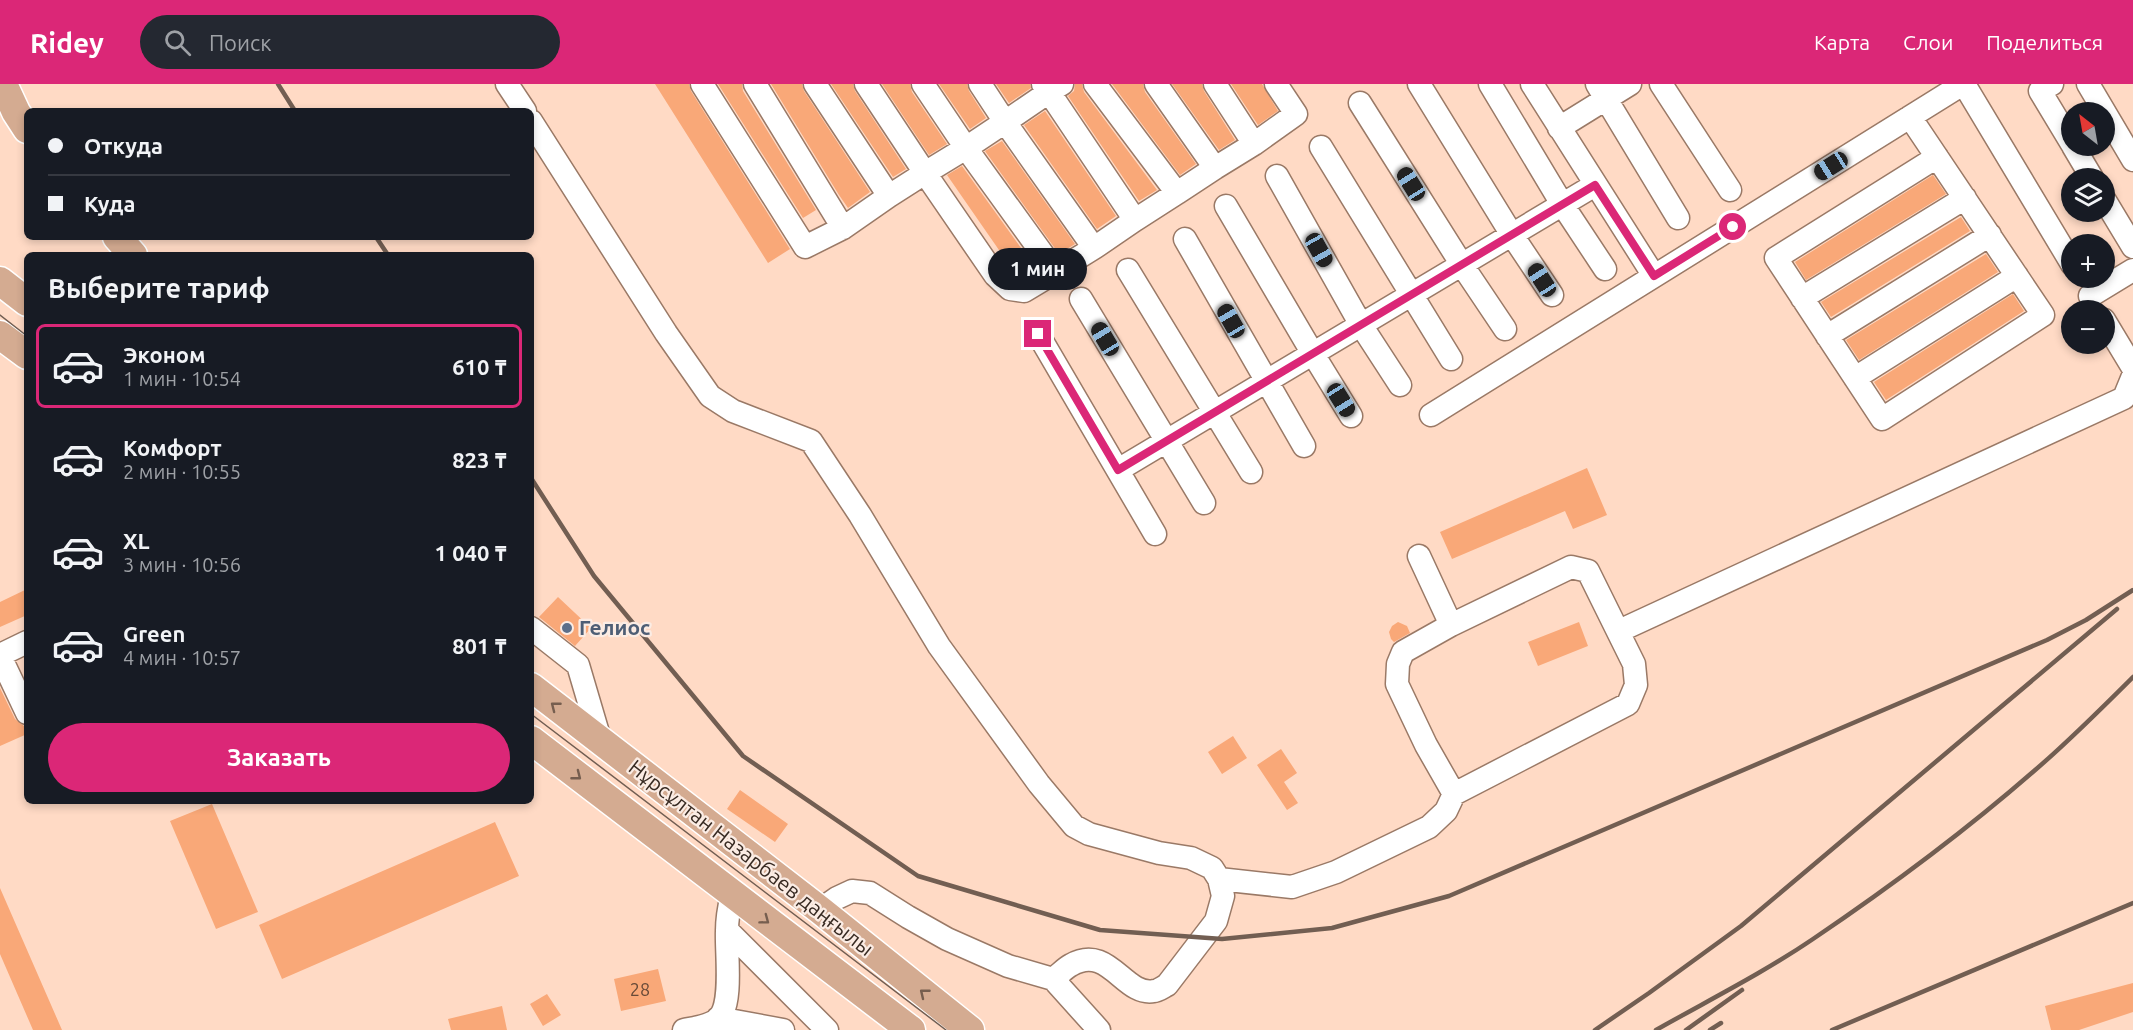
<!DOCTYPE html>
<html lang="ru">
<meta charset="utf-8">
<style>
body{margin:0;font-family:Ubuntu,sans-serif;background:#242831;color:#f1f3f6;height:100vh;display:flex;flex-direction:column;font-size:22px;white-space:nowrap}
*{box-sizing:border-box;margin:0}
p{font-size:20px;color:#9ea1a6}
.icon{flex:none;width:33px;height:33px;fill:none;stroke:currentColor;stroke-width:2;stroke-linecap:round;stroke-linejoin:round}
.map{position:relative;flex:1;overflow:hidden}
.drawer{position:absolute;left:24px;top:168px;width:510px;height:552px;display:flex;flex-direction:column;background:#171b24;border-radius:9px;box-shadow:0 3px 9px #0003}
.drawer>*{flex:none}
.top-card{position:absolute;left:24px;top:24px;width:510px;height:132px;border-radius:9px;box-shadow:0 3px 9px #0003;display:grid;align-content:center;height:132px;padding:0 24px;background:#171b24}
.needle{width:39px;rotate:329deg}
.fabs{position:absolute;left:2061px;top:18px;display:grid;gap:12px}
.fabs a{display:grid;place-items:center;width:54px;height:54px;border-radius:50%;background:#171b24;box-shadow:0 3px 9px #0003;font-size:30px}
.end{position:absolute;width:27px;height:27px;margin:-14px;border:8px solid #db2777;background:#fff;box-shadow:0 0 0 3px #fff}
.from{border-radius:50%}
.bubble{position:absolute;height:42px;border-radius:21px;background:#171b24;box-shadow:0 3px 9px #0003;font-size:20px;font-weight:700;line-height:42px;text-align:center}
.car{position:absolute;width:18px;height:36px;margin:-18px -9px;border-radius:8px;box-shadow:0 0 4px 2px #0007;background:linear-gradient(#222 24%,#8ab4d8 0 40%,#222 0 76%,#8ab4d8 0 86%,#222 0)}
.top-card b{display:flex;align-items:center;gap:21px;height:57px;font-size:22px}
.top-card b+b{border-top:2px solid #363941}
.top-card i{width:15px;height:15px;background:#f1f3f6}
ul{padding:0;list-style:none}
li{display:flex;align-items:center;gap:18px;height:84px;margin:0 12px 9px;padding:0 12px;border:3px solid transparent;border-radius:9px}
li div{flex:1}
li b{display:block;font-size:22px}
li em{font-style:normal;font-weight:700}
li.current{border-color:#db2777}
li>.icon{width:54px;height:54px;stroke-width:1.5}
h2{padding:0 24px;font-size:27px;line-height:72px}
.action{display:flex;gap:12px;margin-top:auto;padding:12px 24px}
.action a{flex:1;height:69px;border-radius:36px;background:#db2777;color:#fff;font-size:24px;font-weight:700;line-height:69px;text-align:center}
header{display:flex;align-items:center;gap:36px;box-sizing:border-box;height:84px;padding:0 30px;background:#db2777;color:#fff}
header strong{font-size:28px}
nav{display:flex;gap:33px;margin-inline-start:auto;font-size:21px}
.search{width:420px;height:54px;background:#242831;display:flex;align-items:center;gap:15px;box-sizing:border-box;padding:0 21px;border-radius:33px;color:#9ea1a6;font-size:22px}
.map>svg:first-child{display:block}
.building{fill:#f9a878}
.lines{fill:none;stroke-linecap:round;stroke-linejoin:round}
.minor-casing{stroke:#9a7966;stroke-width:25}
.major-casing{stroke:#fff;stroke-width:31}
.minor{stroke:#fff;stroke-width:22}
.major{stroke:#d4ab91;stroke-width:28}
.tram{stroke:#725e52;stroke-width:1.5}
.rail{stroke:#725e52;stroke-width:4.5}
.oneway{stroke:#765e4f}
.route{stroke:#db2777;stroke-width:8}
.service-dot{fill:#5c6f8a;stroke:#fbece4;stroke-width:2}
.labels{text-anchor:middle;stroke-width:4.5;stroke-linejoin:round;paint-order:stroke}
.number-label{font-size:18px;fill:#684a38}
.service-label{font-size:21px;font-weight:bold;fill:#4e5e75;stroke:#fbece4;text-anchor:start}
.street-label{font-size:21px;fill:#382b23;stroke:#fbece4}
</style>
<header>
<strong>Ridey</strong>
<div class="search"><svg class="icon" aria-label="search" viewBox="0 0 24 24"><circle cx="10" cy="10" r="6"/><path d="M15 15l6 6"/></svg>Поиск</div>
<nav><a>Карта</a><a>Слои</a><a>Поделиться</a></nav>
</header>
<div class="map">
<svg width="2133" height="946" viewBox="0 0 2133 946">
<rect width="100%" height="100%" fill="#ffdac5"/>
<!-- building -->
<path class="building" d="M655,0H689L691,7L790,165L768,179Z
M718,0H742L743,7L816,126L803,134Z
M771,0H802L804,7L870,108L848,124L839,111Z
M831,0H853L855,7L906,85L893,93Z
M882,0H910L912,8L947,60L929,71Z
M939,0H967L969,7L986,34L970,45Z
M996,0H1030L1031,4L1009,19Z
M1075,0H1082L1084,8L1157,106L1139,117L1068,12L1074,7Z
M1112,0H1143L1145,8L1196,80L1180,91Z
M1172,0H1202L1204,7L1235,56L1219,66Z
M1231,0H1262L1278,27L1258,41Z
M1045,27L1116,132L1097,145L1024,41Z
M1002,57L1075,160L1059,170L985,67Z
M962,82L1034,182V185L1021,193L1017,192L947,91Z
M1933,91L1946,110L1806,196L1795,178Z
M1961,133L1970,147L1831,233L1821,218Z
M1986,170L1998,188L1859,276L1846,256Z
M2013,210L2024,227L1886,316L1874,298Z
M1587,384L1607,431L1573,445L1565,427L1452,475L1440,448Z
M27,505V531L0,543V518Z
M558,513L591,544L575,562L539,533Z
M1398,538L1407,542L1410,549L1394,558L1391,555L1389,548L1392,542Z
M1579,538L1588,562L1538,582L1528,558Z
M0,604L15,635L24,642L27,648V650L0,662Z
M1233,652L1247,674L1222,690L1208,668Z
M1281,665L1297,689L1284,698L1298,719L1287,726L1257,681Z
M740,706L788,740L775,758L727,725Z
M212,720L258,828L216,845L170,737Z
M495,738L519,792L282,895L259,841Z
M0,804L62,946H33L0,870Z
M658,885L666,917L621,927L614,895Z
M2133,899V928L2079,946H2051L2045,922Z
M547,910L561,931L543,942L530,920Z
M502,922L507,946H451L448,935Z"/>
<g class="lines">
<!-- minor casing -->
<g class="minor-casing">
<path id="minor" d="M507,0L525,27
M702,0L805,163L843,144L889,112L815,0
M755,0L843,144
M866,0L925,89L966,64L923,0
M980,0L1005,38L1049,8L1043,0
M1095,0L1177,109L1215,84L1156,0
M1215,0L1254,60L1296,30L1276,0
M1419,0L1512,151L1552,211
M1490,0L1562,120L1605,185
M1532,0L1654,192
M1597,0L1678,134
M1661,0L1730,106
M1964,0L2072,180
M2052,0L2040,7L2072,60
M2088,0L2133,76
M1360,19L1462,181L1505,245
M1910,33L2043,231L1882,335L1776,174L1937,73
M531,37L666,249L710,312L733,327L811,357L860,431L939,562L1039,700L1074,742L1089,750L1159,769L1191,774L1212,784L1219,795L1223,812L1216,837L1167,901C1163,903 1158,907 1154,907C1124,913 1109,859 1071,881C1065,884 1059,891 1053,895
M1559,44L1630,0
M2073,62L2092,94
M1321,63L1451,275
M1215,84L1254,60
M1277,92L1361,241L1400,301
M889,112L925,89L995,191L1010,205L1024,207L1044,195L1049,185L1047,176L966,64L1005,38L1094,164L1135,136L1049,8L1062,0
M2104,115L2133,163
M1226,122L1313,270L1351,332
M1135,136L1177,109
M1185,155L1304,362
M1128,186L1251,388
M1044,195L1094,164
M2090,212L2133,186
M1802,214L1965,114
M1081,215L1204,419
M2104,236L2133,284
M1038,250L1155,450
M1827,252L1990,151
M1855,294L2017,192
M1431,331L1963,0
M1118,386L1595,101
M1419,472L1451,541
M1571,483L1588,487L1634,580L1636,601L1628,620L1454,710L1426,661L1397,600L1398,580L1403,568L1451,541Z
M531,544L578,581L601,659
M1619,547L2124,314L2133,292
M0,571L27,558
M0,572L27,629
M1219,795L1292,803L1336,788L1429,743L1446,727L1454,710
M820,826L837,814L852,807L870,809L908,833L947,855L1008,882L1053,895L1099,946
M727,846L827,946
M718,934L783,946
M684,946C694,944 711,942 719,934C733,919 726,868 727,847C727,835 729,823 732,811"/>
</g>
<!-- major casing -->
<g class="major-casing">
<path id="major" d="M3,0L16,28L27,45
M117,153L133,171
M0,197L27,218
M0,251L27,271
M531,603L820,826L970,946
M531,656L911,946"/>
</g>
<!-- minor -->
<use href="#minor" class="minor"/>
<!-- major -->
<use href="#major" class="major"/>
<!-- tram -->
<path class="tram" d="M0,231L27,252
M531,630L946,946"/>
<!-- rail -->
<path class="rail" d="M278,0L295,27
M376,153L388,171
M531,394L594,492L743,672L918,792L1100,846L1222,855L1332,844L1449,812L2047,556L2086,536L2133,506
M1595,946L1649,909L1741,842L2117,525
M1656,946C1709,916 1763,889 1813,855C1890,803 1964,748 2034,687C2068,658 2101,625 2133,593
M1686,946L1742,906
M1710,946L1721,939
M1832,946L2133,819"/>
</g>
<!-- one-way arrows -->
<defs><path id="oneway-chevron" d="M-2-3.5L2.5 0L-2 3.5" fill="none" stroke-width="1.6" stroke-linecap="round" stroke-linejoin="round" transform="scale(1.5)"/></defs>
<g class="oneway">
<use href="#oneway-chevron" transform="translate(555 622) rotate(-142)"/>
<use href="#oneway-chevron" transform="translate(577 692) rotate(38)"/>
<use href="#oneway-chevron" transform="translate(765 836) rotate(37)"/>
<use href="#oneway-chevron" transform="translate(924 909) rotate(-141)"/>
</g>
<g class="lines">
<!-- route -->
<path class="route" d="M1038,250L1118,386L1595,101L1654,192L1733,143"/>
</g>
<!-- markers -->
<circle class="service-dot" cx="567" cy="544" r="6"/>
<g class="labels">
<!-- number labels -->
<g class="number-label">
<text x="640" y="912">28</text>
</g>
<!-- service labels -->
<g class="service-label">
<text x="579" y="551">Гелиос</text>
</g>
<!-- street labels -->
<g class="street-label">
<text transform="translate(751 774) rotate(38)" y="7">Нұрсұлтан Назарбаев даңғылы</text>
</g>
</g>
</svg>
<div class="fabs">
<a><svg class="needle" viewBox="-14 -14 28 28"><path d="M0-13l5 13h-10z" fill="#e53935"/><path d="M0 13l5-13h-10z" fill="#9ea1a6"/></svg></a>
<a><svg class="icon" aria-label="layers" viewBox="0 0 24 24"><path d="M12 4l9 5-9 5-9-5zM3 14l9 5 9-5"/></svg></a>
<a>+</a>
<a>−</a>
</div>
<i class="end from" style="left:1733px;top:143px"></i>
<i class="end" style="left:1038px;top:250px"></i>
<div class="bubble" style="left:988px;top:164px;width:99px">1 мин</div>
<i class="car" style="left:1831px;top:82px;rotate:238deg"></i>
<i class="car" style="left:1411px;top:100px;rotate:328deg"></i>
<i class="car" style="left:1319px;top:166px;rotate:151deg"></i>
<i class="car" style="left:1542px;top:196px;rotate:327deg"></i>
<i class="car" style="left:1231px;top:237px;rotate:330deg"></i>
<i class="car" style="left:1105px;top:255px;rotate:329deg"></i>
<i class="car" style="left:1341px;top:316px;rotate:148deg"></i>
<div class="top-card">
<b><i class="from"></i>Откуда</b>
<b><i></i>Куда</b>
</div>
<section class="drawer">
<h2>Выберите тариф</h2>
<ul>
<li class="current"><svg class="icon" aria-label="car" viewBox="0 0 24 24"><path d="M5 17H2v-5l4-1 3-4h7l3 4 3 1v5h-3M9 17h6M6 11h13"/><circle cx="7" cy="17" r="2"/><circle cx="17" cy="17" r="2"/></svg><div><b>Эконом</b><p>1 мин · 10:54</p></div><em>610 ₸</em></li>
<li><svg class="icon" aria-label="car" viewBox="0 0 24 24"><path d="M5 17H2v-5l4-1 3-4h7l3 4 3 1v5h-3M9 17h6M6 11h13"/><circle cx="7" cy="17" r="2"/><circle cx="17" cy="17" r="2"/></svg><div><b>Комфорт</b><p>2 мин · 10:55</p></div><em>823 ₸</em></li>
<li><svg class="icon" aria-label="car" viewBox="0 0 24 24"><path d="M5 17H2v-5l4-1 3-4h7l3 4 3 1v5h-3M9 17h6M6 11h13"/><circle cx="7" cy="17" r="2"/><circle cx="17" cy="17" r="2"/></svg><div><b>XL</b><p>3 мин · 10:56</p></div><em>1 040 ₸</em></li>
<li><svg class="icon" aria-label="car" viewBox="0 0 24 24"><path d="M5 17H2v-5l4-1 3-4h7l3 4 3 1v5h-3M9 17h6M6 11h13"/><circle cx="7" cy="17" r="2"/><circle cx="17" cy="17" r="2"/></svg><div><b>Green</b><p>4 мин · 10:57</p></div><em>801 ₸</em></li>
</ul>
<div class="action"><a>Заказать</a></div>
</section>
</div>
